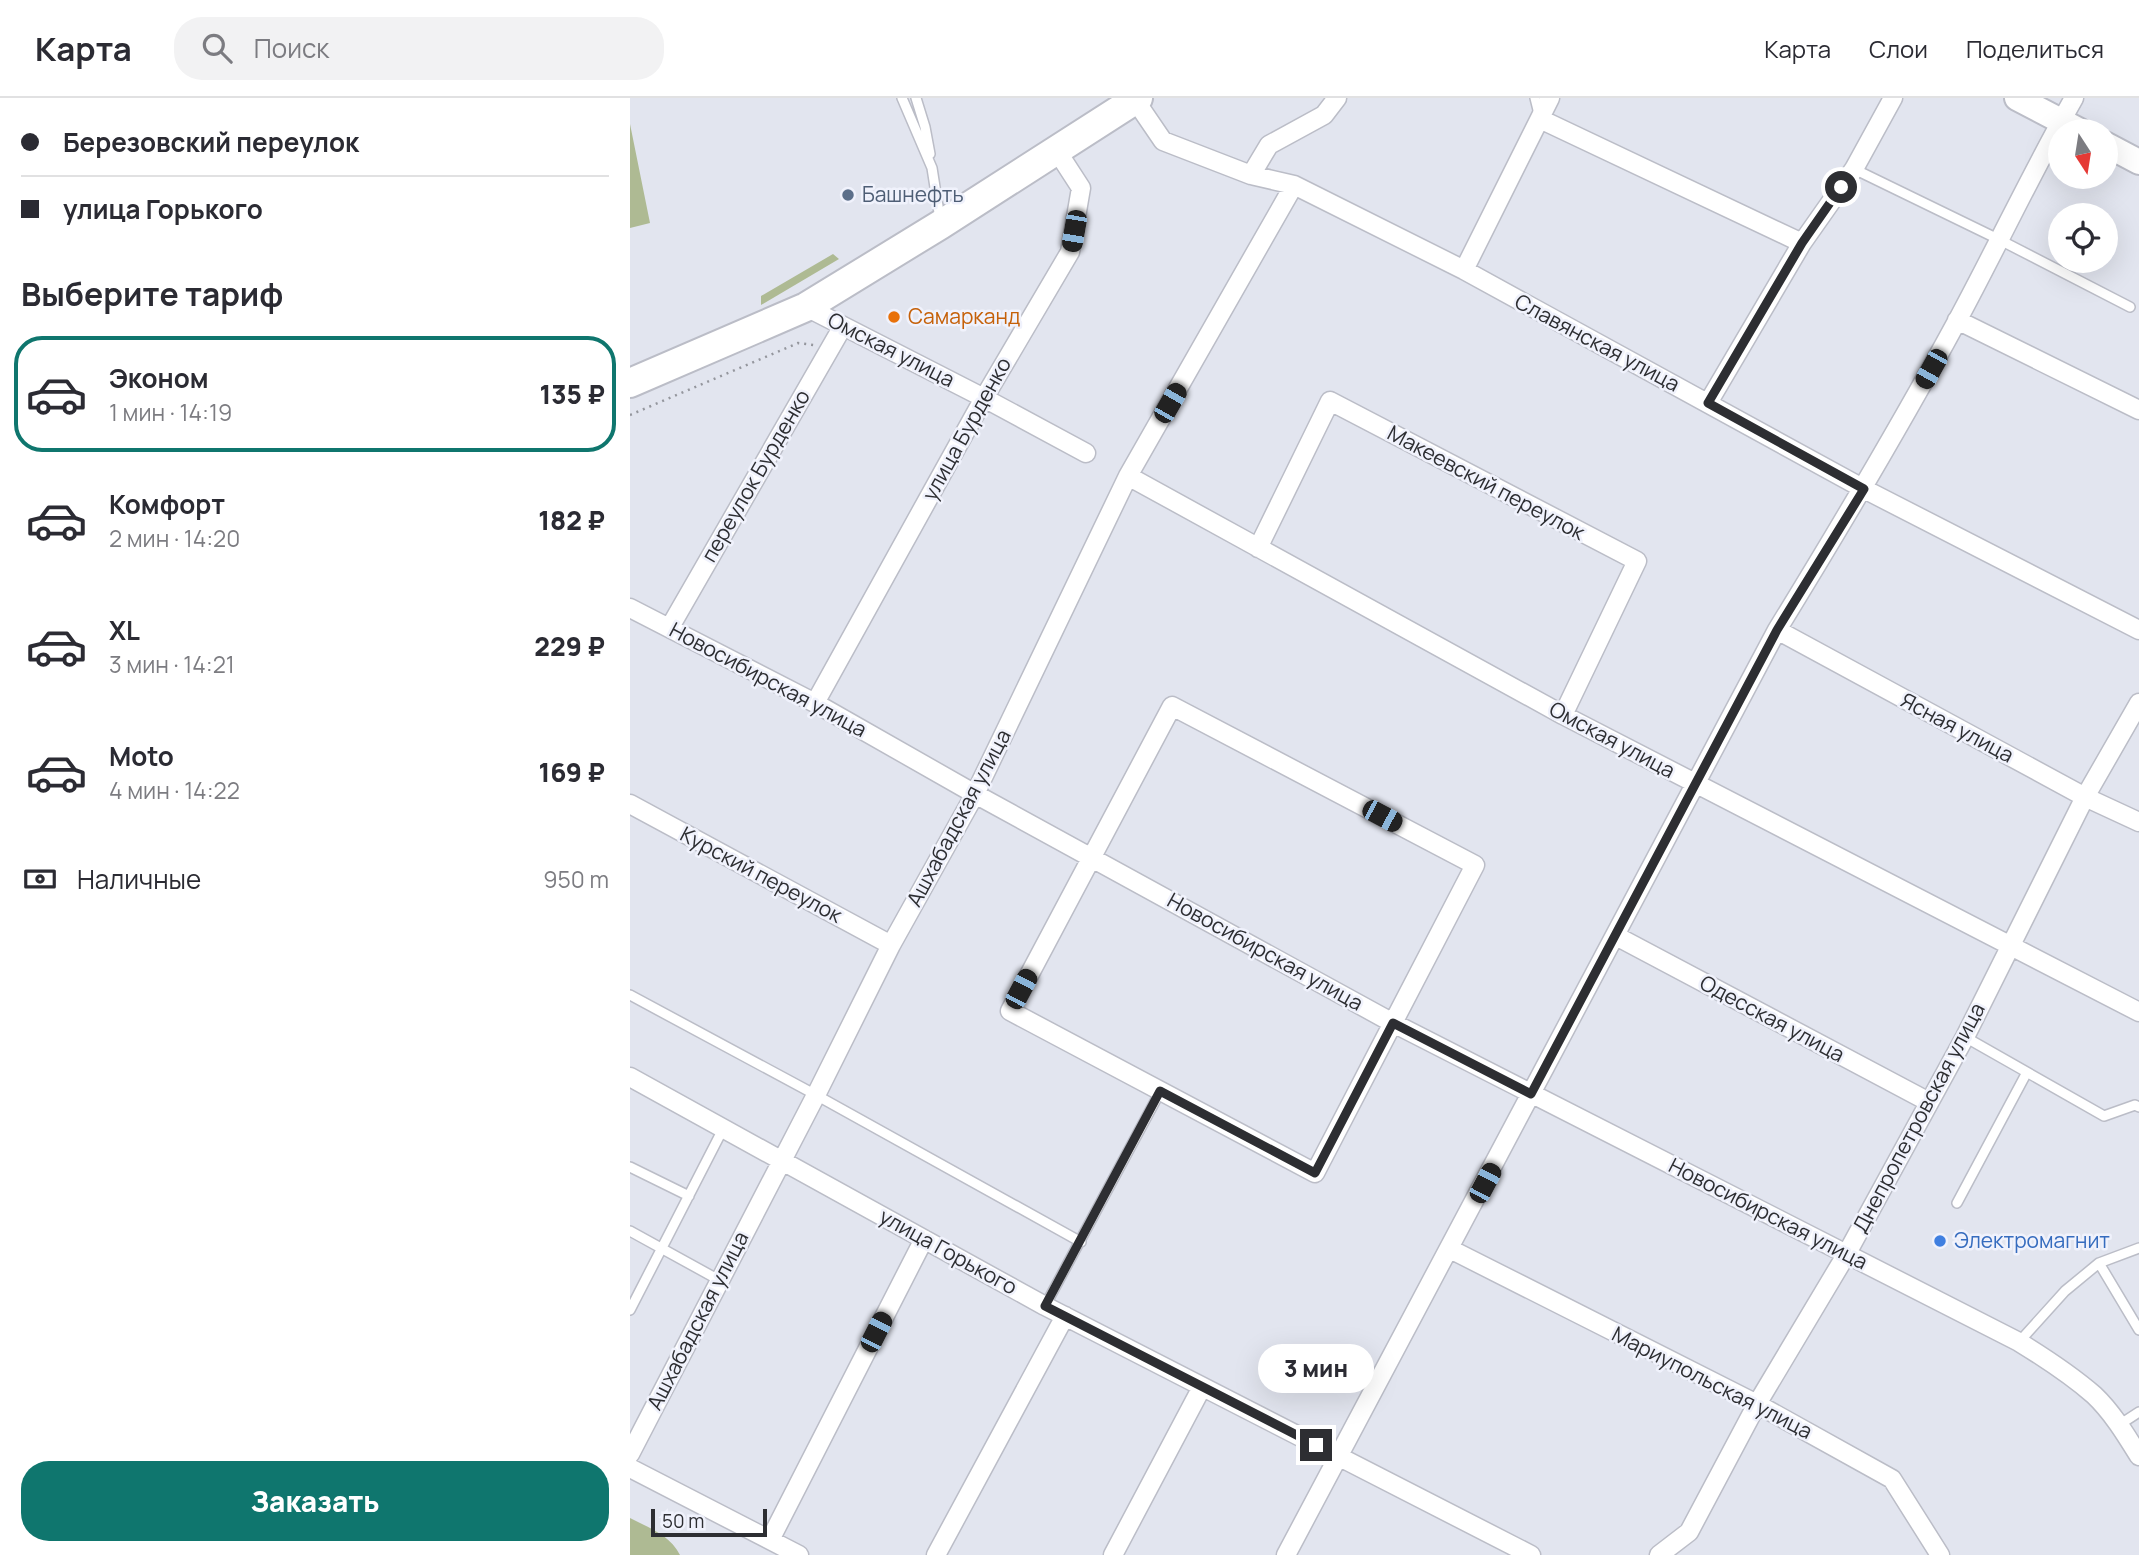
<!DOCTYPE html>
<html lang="ru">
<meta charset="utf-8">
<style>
body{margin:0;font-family:Manrope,sans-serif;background:#f2f2f3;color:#2b2b33;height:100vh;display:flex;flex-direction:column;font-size:26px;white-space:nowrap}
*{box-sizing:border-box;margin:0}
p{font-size:23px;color:#7c7c81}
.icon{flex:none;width:38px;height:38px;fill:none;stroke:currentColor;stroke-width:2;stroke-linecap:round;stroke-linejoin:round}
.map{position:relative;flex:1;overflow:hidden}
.panel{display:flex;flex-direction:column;background:#fff;width:630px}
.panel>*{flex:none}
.top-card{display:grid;align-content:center;height:154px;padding:0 21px;background:#fff}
.needle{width:46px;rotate:168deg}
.tools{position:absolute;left:1418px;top:21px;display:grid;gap:14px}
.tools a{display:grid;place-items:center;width:70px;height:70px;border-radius:50%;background:#fff;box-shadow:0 7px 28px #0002;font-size:35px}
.scale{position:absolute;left:21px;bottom:18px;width:116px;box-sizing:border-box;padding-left:7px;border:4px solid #2d2e32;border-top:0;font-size:19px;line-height:24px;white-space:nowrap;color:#2d2e32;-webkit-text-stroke:5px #f0f2fc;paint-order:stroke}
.end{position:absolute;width:32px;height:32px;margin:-16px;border:9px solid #2d2e32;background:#fff;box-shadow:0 0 0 4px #fff}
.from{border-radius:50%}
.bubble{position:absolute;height:49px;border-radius:24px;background:#fff;box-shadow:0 7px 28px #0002;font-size:23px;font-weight:800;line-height:49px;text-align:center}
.car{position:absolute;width:21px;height:42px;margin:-21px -10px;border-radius:9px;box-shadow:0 0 5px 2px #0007;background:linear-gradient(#222 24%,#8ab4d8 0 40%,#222 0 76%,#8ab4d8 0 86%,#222 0)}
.top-card b{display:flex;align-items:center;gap:24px;height:66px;font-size:26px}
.top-card b+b{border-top:2px solid #e1e1e2}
.top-card i{width:18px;height:18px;background:#2b2b33}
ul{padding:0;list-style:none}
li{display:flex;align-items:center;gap:21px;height:116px;margin:0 14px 10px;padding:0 7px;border:4px solid transparent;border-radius:28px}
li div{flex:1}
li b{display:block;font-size:26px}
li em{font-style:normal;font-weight:800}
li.selected{border-color:#0f766e}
li>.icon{width:63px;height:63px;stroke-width:1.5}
h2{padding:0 21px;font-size:32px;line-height:84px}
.pay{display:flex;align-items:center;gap:18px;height:77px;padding:0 21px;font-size:26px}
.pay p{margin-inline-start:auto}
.cta{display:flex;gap:14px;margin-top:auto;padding:14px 21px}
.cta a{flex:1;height:80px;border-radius:28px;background:#0f766e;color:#fff;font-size:28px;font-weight:800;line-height:80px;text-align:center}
header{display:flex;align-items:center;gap:42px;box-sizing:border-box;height:98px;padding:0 35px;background:#fff;border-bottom:2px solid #e1e1e2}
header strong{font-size:33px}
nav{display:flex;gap:38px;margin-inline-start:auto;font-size:24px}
.search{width:490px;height:63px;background:#f2f2f3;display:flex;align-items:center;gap:18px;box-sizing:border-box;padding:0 24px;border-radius:28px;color:#7c7c81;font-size:26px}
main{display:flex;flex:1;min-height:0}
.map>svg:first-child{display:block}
.green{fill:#aeba93}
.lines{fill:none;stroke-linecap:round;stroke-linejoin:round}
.service-casing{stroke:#bbbdc7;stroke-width:12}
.minor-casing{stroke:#bbbdc7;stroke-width:21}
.secondary-casing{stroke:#bbbdc7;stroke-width:28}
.primary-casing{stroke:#bbbdc7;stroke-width:32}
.path{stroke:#94969d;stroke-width:2.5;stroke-dasharray:2 5;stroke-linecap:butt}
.service{stroke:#fff;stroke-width:9}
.minor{stroke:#fff;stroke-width:18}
.secondary{stroke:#fff;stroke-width:24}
.primary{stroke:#fff;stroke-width:28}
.route{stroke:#2d2e32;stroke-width:9}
.service-dot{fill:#5c6f8a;stroke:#f0f2fc;stroke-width:2.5}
.food-dot{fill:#e8710a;stroke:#f0f2fc;stroke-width:2.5}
.shop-dot{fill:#3f7fe0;stroke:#f0f2fc;stroke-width:2.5}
.labels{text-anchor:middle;stroke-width:5;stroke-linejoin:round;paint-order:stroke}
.service-label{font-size:21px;fill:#4e5e75;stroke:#f0f2fc;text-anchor:start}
.food-label{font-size:21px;fill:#c56008;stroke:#f0f2fc;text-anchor:start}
.street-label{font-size:21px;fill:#2d2e32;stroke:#f0f2fc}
.shop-label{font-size:21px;fill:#366cbe;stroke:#f0f2fc;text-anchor:start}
</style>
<header>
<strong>Карта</strong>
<div class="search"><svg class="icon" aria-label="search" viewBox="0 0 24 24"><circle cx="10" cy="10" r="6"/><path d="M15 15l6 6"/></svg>Поиск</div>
<nav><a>Карта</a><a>Слои</a><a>Поделиться</a></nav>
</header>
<main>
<section class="panel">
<div class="top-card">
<b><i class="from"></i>Березовский переулок</b>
<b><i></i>улица Горького</b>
</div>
<h2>Выберите тариф</h2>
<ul>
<li class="selected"><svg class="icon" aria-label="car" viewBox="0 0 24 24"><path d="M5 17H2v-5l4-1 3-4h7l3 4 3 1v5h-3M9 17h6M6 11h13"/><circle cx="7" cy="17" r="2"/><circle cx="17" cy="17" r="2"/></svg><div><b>Эконом</b><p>1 мин · 14:19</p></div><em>135 ₽</em></li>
<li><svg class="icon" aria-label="car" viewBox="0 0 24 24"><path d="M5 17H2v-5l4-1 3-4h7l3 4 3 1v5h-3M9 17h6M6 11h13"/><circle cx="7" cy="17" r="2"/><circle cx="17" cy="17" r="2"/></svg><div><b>Комфорт</b><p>2 мин · 14:20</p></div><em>182 ₽</em></li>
<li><svg class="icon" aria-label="car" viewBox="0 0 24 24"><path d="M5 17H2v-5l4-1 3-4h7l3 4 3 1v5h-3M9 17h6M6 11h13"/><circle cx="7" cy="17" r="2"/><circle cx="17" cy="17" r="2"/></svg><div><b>XL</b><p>3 мин · 14:21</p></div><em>229 ₽</em></li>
<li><svg class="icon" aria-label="car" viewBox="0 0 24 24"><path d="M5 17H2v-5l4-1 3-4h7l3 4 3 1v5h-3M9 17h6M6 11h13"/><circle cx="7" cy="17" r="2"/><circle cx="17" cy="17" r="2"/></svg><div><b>Moto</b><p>4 мин · 14:22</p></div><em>169 ₽</em></li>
</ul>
<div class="pay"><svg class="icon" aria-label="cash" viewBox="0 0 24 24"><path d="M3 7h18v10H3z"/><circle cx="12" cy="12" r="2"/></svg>Наличные<p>950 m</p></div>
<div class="cta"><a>Заказать</a></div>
</section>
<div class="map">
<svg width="1509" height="1457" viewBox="0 0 1509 1457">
<rect width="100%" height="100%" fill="#e2e5ef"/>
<!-- green -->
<path class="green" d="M0,26L20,125L0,130Z
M203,156L209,161L131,207V198Z
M0,1420C19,1430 40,1437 50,1457H0Z"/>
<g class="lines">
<!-- service casing -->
<g class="service-casing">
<path id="service" d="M272,0L302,70L310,121
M286,0L295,29L300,56
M905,0L909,16
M1224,71L1368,141L1500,209
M0,897L186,997L451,1144
M1335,939L1474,1018L1505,1007L1509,1009
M0,1069L59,1098
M1327,1105L1396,976
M0,1133L89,1182
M1469,1165L1509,1232
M415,1208L530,994
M0,1212L93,1031
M1389,1244L1435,1193L1469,1165L1509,1150
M1489,1327L1509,1314"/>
</g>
<!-- minor casing -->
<g class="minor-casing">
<path id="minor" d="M505,2L533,43L621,77L664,87L834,172L1234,391L1509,532
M910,21L1172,145
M621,77L639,47L694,17L707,0
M834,172L920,0
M176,209L354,300L456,355
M1327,222L1509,312
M1078,305L1172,145L1224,71L1263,0
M498,378L933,617L1509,914
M628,450L700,303L1007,463L933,617
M0,510L185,605L345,696L763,925L1389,1244C1415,1260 1441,1277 1464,1297C1482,1314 1496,1337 1509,1358
M40,529L213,228
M1147,532L1455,699L1509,724
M185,605L354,300L440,154L451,90L427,53
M542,608L845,767L685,1075L380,913Z
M0,706L261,847
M986,838L1299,1004
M0,979L415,1208L901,1457
M820,1151L1127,1306L1262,1381L1310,1457
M0,1356L186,997L261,847L345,696L498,378L664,87
M0,1370L169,1457
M140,1442L294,1141
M306,1457L435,1218
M483,1457L572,1289
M656,1457L1147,532C1209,431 1269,330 1326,225C1366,151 1402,74 1444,0
M1029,1457L1059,1434L1127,1306L1216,1157L1335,939L1455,699L1509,605"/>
</g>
<!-- secondary casing -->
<g class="secondary-casing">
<path id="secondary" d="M1387,0L1450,33
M1475,46L1509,64"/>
</g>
<!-- primary casing -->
<g class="primary-casing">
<path id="primary" d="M0,285L176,209L310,127L508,0"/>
</g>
<!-- path -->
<path class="path" d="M0,317L168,245L184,247"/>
<!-- service -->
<use href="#service" class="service"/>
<!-- minor -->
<use href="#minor" class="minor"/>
<!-- secondary -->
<use href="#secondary" class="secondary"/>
<!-- primary -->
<use href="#primary" class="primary"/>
</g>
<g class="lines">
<!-- route -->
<path class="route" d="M686,1347L415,1208L530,993L685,1075L763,925L901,996L1147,532L1234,391L1078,305L1172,145L1211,89"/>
</g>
<!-- markers -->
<circle class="service-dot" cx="218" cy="97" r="7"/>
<circle class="food-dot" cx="264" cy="219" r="7"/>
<circle class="shop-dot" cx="1310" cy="1143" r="7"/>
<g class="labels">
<!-- service labels -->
<g class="service-label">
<text x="232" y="104">Башнефть</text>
</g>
<!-- food labels -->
<g class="food-label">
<text x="278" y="226">Самарканд</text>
</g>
<!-- street labels -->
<g class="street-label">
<text transform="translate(967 245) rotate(28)" y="7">Славянская улица</text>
<text transform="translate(261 252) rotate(27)" y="7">Омская улица</text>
<text transform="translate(337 331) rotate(-61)" y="7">улица Бурденко</text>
<text transform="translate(126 378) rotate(-60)" y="7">переулок Бурденко</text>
<text transform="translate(856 385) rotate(28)" y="7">Макеевский переулок</text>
<text transform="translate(138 582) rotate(28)" y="7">Новосибирская улица</text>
<text transform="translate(1327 630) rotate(28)" y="7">Ясная улица</text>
<text transform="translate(982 642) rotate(28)" y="7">Омская улица</text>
<text transform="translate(329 720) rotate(-62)" y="7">Ашхабадская улица</text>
<text transform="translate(131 777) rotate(28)" y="7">Курский переулок</text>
<text transform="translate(635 854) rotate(29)" y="7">Новосибирская улица</text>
<text transform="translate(1142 921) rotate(28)" y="7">Одесская улица</text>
<text transform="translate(1289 1020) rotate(-62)" y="7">Днепропетровская улица</text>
<text transform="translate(1138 1116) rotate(27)" y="7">Новосибирская улица</text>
<text transform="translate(318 1154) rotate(29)" y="7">улица Горького</text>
<text transform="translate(68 1223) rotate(-63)" y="7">Ашхабадская улица</text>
<text transform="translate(1082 1285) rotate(27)" y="7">Мариупольская улица</text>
</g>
<!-- shop labels -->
<g class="shop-label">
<text x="1324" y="1150">Электромагнит</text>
</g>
</g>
</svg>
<div class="tools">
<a><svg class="needle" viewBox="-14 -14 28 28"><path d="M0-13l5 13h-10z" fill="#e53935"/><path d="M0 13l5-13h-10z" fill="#7c7c81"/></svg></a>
<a><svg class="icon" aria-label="locate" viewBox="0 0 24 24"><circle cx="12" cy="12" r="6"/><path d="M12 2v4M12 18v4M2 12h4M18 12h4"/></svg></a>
</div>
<div class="scale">50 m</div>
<i class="end from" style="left:1211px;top:89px"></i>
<i class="end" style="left:686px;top:1347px"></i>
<div class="bubble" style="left:628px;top:1246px;width:116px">3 мин</div>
<i class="car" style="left:444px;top:133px;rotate:190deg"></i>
<i class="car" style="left:1301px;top:271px;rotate:209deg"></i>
<i class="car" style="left:540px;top:305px;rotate:30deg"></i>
<i class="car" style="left:752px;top:718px;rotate:118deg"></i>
<i class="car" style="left:391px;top:891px;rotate:28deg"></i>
<i class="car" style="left:855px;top:1085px;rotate:28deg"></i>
<i class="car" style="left:246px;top:1234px;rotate:27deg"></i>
</div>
</main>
